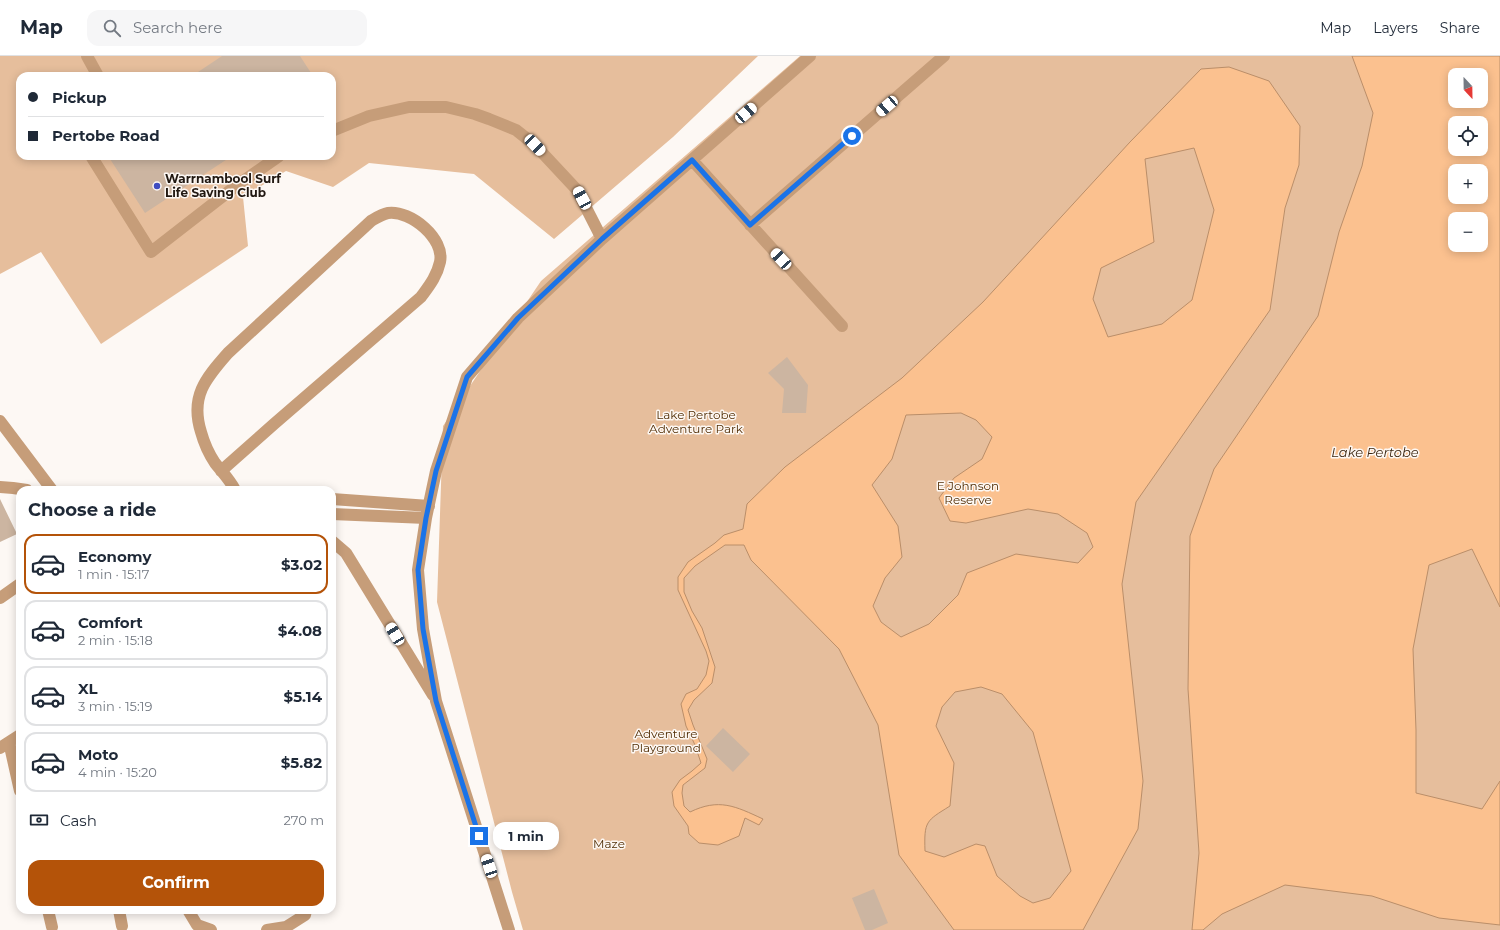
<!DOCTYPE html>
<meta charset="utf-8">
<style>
body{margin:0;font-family:Montserrat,sans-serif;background:#f6f6f7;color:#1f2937;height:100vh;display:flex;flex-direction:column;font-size:15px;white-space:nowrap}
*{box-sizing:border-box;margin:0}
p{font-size:13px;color:#747a83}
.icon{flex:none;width:22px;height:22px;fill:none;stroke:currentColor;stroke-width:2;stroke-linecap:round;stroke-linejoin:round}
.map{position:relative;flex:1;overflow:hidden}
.sheet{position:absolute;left:16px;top:430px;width:320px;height:428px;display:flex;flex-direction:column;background:#fff;border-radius:12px;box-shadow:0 2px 10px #0003}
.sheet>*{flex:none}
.hud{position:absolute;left:16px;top:16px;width:320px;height:88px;border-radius:12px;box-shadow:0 2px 10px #0003;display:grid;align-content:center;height:88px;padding:0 12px;background:#fff}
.needle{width:26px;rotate:158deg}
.controls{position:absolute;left:1448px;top:12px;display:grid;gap:8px}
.controls a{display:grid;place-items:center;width:40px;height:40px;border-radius:8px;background:#fff;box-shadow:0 2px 10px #0003;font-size:20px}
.end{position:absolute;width:18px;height:18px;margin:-9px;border:5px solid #1a73e8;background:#fff;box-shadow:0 0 0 2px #fff}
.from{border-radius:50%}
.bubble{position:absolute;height:28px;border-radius:12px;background:#fff;box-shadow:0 2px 10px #0003;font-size:13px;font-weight:700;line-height:28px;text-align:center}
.car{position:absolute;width:12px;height:24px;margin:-12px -6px;border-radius:5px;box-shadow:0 0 3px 1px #0007;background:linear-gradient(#fff 24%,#345 0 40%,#fff 0 76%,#345 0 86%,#fff 0)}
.hud b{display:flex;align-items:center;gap:14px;height:38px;font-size:15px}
.hud b+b{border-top:1px solid #e0e1e3}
.hud i{width:10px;height:10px;background:#1f2937}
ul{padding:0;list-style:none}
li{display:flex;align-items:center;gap:12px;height:60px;margin:0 8px 6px;padding:0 4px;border:2px solid #e0e1e3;border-radius:12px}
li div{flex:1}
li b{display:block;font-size:15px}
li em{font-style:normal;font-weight:700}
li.active{border-color:#b45309}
li>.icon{width:36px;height:36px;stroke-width:1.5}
h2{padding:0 12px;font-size:18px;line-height:48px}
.pay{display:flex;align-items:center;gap:10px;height:44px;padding:0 12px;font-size:15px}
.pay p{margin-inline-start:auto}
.button{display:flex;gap:8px;margin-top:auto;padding:8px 12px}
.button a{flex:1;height:46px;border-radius:12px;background:#b45309;color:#fff;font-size:16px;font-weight:700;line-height:46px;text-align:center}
header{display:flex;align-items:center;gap:24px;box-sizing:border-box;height:56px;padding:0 20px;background:#fff;border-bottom:1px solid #e0e1e3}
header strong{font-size:19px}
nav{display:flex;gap:22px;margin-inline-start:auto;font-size:14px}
.search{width:280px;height:36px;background:#f6f6f7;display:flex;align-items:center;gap:10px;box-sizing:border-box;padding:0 14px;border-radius:12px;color:#747a83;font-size:15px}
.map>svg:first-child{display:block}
.green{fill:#e6be9c;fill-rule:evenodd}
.water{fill:#fbc18f;stroke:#ba8e69;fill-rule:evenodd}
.building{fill:#ccb5a1}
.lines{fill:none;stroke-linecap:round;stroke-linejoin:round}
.minor{stroke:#c69d79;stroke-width:12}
.route{stroke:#1a73e8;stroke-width:5}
.poi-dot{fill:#3f4cc0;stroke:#fdf8f4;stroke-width:1.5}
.labels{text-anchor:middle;stroke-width:3;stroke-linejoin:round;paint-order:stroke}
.poi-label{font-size:12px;font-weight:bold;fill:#211811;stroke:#fdf8f4;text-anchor:start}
.park-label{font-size:12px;fill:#522e05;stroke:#fdf8f4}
.water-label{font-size:13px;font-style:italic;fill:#3b240e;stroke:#fdf8f4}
</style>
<header>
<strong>Map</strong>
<div class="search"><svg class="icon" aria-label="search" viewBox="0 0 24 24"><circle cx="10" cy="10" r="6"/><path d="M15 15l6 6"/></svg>Search here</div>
<nav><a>Map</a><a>Layers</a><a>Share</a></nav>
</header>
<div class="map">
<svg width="1500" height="874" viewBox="0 0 1500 874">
<rect width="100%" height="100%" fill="#fdf8f4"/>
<!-- green -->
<path class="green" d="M0,0H758L673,81L554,183L474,118L369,107L333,131L286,115L243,141L248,190L101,288L41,196L0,218ZM20,20H332V100H20Z
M800,0H1500V874H523L512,836L437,546L443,370L541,225ZM1455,19H1481V45H1455ZM1455,67H1481V93H1455ZM1455,115H1481V141H1455ZM1455,163H1481V189H1455Z"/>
<!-- water -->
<path class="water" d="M1352,0H1500V551L1472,493L1429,509L1413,593L1416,674V737L1482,753L1500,725V869L1439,862L1372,840L1285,829L1222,858L1203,874H1192L1199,797L1188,633L1190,480L1214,413L1318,260L1339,176L1362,110L1373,57ZM1455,19H1481V45H1455ZM1455,67H1481V93H1455ZM1455,115H1481V141H1455ZM1455,163H1481V189H1455Z
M1229,11L1269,25L1300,70L1299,109L1285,152L1270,254L1136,446L1122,528L1143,725L1138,773L1083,874H954L899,799L878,669L839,593L751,504L744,489H725L695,510L684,522V536L692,555L702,572L715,611L712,627L694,644L688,654L693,669L707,703L705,712L683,729L682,737L684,750L690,756C719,742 735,750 763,763L759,769L745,762L739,780L718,789L699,787L689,778L688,770L674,750L672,736L680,724L692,715L701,707L695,689L686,670L681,648L686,638L697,633L706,619L709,605L706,595L678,534V521L688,506L715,487L724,479L743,473L747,448L785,411L902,322L983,246L1130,86L1201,13ZM1194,92L1214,154L1192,244L1162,268L1108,281L1093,243L1101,212L1154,186L1145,103ZM961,357L976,364L992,381L982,403L954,422L939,442L950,465L966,467L1028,453L1058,458L1087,477L1093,491L1078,507L1016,498L967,517L958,539L929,568L901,581L881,566L873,550L885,522L902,501L898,470L872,429L892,403L906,359ZM981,631L1002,638L1033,676L1071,815L1050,842L1033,847L1020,840L997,820L985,790L976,788L944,801L925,795C924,765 926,765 950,750L954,707L936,670L942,651L955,636Z"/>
<!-- building -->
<path class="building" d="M222,0H300L313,20H192Z
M114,100H232L145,157L110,103Z
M787,301L808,329L806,357H782L784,333L768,317Z
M0,443L17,478L0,486Z
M723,672L750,698L733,716L706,690Z
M874,833L888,867L872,874H865L852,842Z"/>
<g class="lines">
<!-- minor -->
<path class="minor" d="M87,0L98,20
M332,75L369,60L409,51H446L475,58L489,63L516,74L535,89L577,134L602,183
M91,100L151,196L232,133L279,100
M692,104L842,270
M750,169L944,0
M0,365L52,434
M221,415L274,368L421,241C429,230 437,220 440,206C445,183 411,154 388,157C382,158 376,162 371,165L228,297C205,323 190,341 201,376C204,387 209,398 215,407C222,416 230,424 235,434
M0,431L13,432L27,434
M332,443L429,450
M332,458L426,462
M332,485L346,497L433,639
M0,542L20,528
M9,686L20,735
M0,692L20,679
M48,854L52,871
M119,854L122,870
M188,854L197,869L211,874
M267,874L286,871L305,859L306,854
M509,874L436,645L423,573L418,514L426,462L436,415L467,321L518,262L602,183L810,0"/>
</g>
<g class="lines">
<!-- route -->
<path class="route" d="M479,780L436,645L423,573L418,514L426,462L436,415L467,321L518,262L602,183L692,104L750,169L852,80"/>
</g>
<!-- markers -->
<circle class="poi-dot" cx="157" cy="130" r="4"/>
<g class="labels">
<!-- poi labels -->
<g class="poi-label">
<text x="165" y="127">Warrnambool Surf<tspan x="165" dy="14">Life Saving Club</tspan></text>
</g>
<!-- park labels -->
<g class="park-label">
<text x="696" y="363">Lake Pertobe<tspan x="696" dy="14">Adventure Park</tspan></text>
<text x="968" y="434">E Johnson<tspan x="968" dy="14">Reserve</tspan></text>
<text x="666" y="682">Adventure<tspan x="666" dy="14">Playground</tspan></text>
<text x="609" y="792">Maze</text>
</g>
<!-- water labels -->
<g class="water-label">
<text x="1375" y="401">Lake Pertobe</text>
</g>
</g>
</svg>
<div class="controls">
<a><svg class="needle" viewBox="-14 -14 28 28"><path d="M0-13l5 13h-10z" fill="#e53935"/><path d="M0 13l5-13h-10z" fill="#747a83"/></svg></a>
<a><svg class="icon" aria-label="locate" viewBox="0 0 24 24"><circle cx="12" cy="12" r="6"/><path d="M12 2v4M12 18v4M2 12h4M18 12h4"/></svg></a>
<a>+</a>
<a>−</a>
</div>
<i class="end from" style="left:852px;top:80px"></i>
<i class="end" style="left:479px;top:780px"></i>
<div class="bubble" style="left:493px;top:766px;width:66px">1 min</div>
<i class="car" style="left:887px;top:50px;rotate:229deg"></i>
<i class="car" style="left:746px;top:57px;rotate:49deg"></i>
<i class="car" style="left:535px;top:89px;rotate:136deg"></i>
<i class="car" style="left:582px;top:142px;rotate:332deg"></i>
<i class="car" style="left:781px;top:203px;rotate:317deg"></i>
<i class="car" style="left:395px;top:578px;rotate:329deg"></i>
<i class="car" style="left:489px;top:810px;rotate:342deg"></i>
<div class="hud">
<b><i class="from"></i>Pickup</b>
<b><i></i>Pertobe Road</b>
</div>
<section class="sheet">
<h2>Choose a ride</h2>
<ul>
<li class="active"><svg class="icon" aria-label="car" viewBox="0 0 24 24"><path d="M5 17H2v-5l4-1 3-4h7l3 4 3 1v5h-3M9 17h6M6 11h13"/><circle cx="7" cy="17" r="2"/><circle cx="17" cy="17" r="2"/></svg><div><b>Economy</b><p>1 min · 15:17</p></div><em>$3.02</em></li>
<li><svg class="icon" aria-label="car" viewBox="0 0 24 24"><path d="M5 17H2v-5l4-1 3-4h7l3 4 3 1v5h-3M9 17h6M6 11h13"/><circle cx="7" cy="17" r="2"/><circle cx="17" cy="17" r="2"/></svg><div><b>Comfort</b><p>2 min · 15:18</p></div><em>$4.08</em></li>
<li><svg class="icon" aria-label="car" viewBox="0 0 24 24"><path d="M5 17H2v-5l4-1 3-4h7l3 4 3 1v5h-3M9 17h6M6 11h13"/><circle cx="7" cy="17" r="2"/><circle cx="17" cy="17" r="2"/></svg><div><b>XL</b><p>3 min · 15:19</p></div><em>$5.14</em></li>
<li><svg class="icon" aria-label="car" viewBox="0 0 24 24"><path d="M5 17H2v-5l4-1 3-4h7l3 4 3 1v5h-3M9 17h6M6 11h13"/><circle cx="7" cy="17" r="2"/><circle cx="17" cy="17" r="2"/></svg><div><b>Moto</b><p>4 min · 15:20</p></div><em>$5.82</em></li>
</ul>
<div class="pay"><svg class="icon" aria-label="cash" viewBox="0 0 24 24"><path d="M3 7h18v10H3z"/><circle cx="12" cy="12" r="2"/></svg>Cash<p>270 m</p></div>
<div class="button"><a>Confirm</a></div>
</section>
</div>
